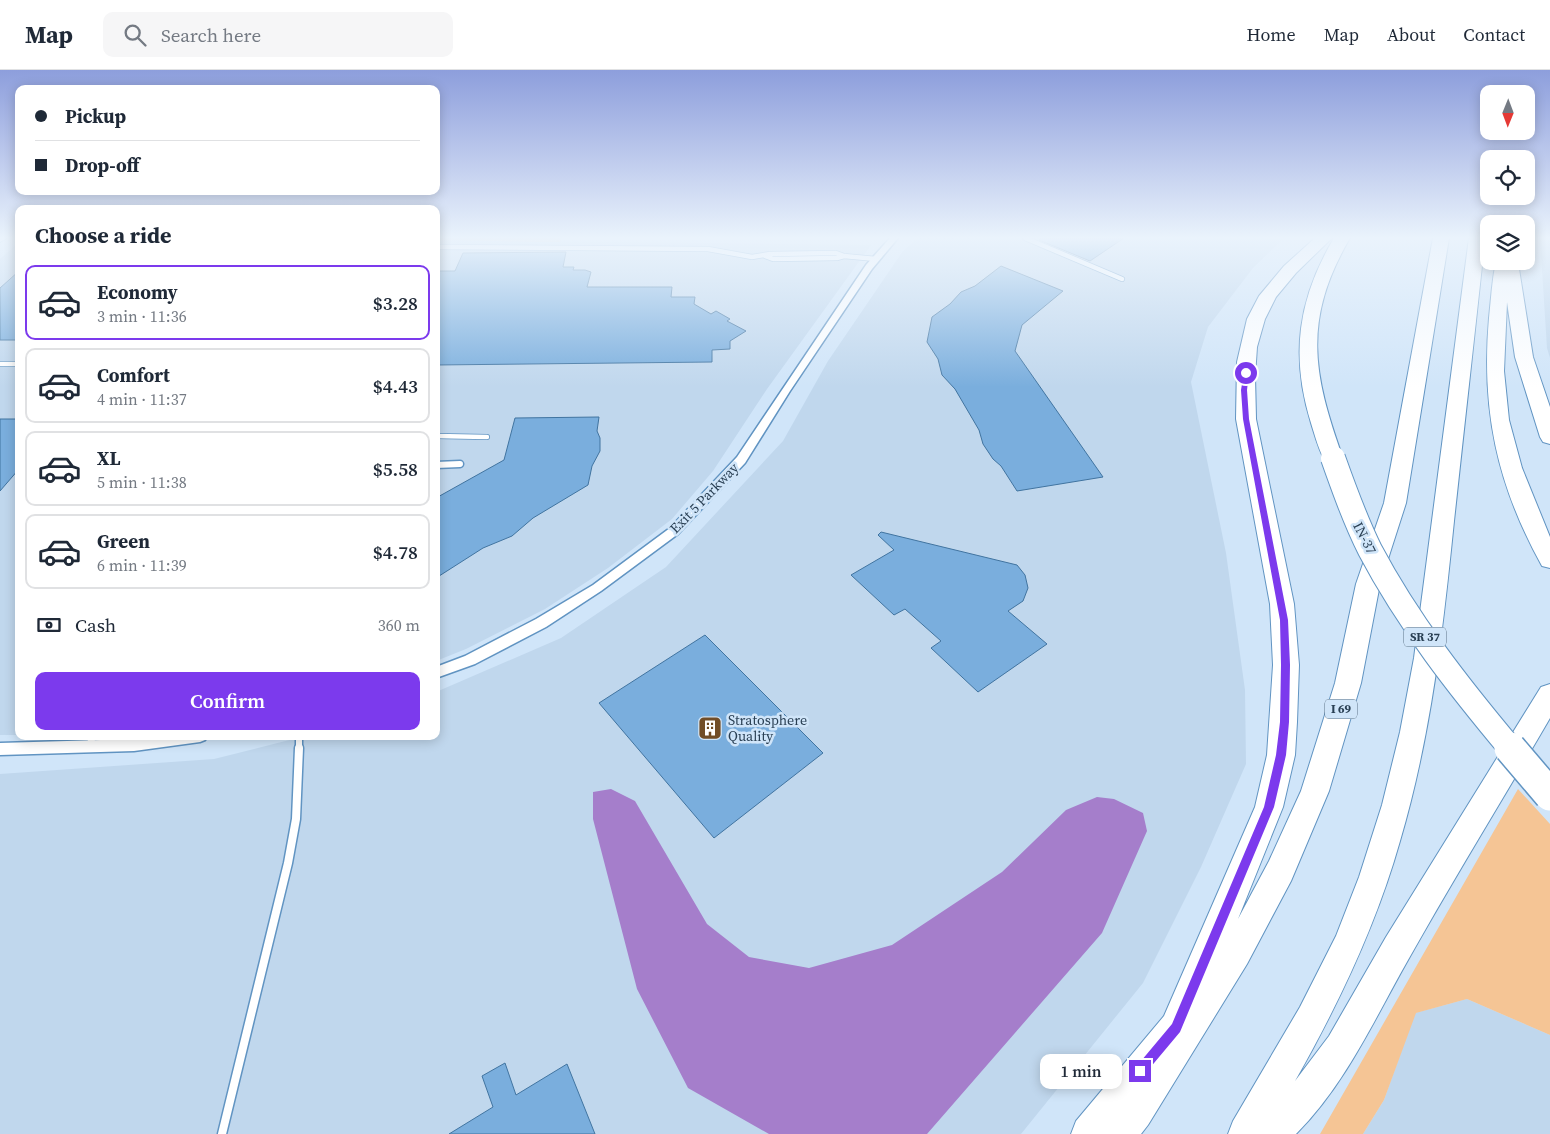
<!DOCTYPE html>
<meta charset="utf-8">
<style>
body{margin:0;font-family:"Source Serif 4",serif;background:#f6f6f7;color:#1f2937;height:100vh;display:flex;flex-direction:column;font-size:19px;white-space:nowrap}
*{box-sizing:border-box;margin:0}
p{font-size:16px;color:#747a83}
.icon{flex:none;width:28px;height:28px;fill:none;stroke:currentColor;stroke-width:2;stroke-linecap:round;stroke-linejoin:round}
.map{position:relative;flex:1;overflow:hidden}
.panel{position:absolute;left:15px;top:135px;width:425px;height:535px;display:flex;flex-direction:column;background:#fff;border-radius:10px;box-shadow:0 2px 12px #0003}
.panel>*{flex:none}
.hud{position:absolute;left:15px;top:15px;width:425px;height:110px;border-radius:10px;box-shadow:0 2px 12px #0003;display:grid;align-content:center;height:110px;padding:0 20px;background:#fff}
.needle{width:32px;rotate:181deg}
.buttons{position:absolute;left:1480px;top:15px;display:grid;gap:10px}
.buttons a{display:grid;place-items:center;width:55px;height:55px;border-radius:10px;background:#fff;box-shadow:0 2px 12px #0003;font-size:25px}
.end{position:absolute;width:22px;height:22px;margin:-11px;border:6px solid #7c3aed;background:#fff;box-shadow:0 0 0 2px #fff}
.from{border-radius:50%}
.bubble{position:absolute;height:35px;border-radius:10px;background:#fff;box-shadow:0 2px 12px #0003;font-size:16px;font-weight:600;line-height:35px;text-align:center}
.hud b{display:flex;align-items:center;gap:18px;height:48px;font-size:19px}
.hud b+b{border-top:1px solid #e0e1e3}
.hud i{width:12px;height:12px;background:#1f2937}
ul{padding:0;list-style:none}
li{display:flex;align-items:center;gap:15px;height:75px;margin:0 10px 8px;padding:0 10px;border:2px solid #e0e1e3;border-radius:10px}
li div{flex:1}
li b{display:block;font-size:19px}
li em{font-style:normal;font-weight:600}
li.on{border-color:#7c3aed}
li>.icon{width:45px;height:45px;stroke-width:1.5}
h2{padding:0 20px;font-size:22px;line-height:60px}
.pay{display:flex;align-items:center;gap:12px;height:55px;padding:0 20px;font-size:19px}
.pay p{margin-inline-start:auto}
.cta{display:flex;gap:10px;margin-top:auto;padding:10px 20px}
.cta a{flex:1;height:58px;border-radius:10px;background:#7c3aed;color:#fff;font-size:20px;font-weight:600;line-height:58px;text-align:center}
header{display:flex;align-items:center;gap:30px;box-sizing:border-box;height:70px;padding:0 25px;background:#fff;border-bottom:1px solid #e0e1e3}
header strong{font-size:24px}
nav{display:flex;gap:28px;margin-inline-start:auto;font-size:18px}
.search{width:350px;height:45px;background:#f6f6f7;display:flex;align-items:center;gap:12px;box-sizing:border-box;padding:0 18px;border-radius:10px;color:#747a83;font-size:19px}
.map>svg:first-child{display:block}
.built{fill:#c0d7ed}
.green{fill:#f5c595}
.water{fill:#a57ecb}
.building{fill:#7aaedd;stroke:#4174a0}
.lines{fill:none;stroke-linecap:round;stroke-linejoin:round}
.lane-far2-casing{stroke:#6194c2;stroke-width:6}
.lane-far1-casing{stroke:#6194c2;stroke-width:9}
.lane-casing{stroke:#6194c2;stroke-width:11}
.street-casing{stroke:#6194c2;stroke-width:3}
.secondary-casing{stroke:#6194c2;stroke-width:2}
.highway-casing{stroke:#6194c2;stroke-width:2}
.lane-far2{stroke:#fff;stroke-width:4.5}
.lane-far1{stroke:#fff;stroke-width:6}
.lane{stroke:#fff;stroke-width:8}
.street{fill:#fff;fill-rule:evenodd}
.secondary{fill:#fff;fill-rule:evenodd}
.highway{fill:#fff;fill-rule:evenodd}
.highway-bridge-far1-casing{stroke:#6194c2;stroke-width:26;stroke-linecap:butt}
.highway-bridge-casing{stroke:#6194c2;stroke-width:34;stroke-linecap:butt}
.highway-bridge-far1{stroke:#fff;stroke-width:24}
.highway-bridge{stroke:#fff;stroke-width:31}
.route{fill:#7c3aed}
.labels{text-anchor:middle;stroke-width:5;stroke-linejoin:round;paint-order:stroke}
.shield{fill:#d0e5f9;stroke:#5b7185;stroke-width:1}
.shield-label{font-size:12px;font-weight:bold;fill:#293f53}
.street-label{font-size:14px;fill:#293f53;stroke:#d0e5f9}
.poi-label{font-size:14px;fill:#293f53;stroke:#d0e5f9;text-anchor:start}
</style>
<header>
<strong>Map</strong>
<div class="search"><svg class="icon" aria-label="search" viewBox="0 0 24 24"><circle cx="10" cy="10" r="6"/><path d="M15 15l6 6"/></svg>Search here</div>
<nav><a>Home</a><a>Map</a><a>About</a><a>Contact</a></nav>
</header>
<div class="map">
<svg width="1550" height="1064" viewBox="0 0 1550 1064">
<rect width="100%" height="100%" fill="#d0e5f9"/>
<!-- built -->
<path class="built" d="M918,168L1283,169L1253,198L1208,257L1191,312L1226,483L1245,620L1246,694L1201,797L1143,913L1021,1064H0V704L214,689L305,666H436V622L561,568L666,497L783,371L828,291L903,181Z
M1540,168H1550V288L1547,278Z
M436,170L871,175L767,319L713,401L672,449L608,498L545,539L466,579L436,591Z
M19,172V665H0V189Z
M1467,929L1550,965V1064H1363L1384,1030L1415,943Z"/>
<!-- green -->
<path class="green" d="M436,168H561L560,172L436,170Z
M1518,719L1550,754V965L1467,929L1416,943L1384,1030L1363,1064H1320Z"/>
<!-- water -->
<path class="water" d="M611,719L635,731L707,854L749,887L809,898L892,875L1002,802L1066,740L1097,727L1114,729L1143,743L1147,761L1102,863L927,1064H769L688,1018L637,919L593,749V722Z"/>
<!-- building -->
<path class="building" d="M1041,168H1124L1090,191L1039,170Z
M566,182L563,197H574L573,200H585L591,202L587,217H672L671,227H695L694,234L711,244L716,241L730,249L727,251L746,261L730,271V279L712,280V292L436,295V201H455L463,183Z
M1001,196L1063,221L1022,255L1015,281L1103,407L1017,421L1001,396L993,389L983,374L979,360L955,319L942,305L938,289L927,272L932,247L950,234L961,222L975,216Z
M19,201V270H0V218Z
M599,347L597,361L600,368V381L592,396L588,415L533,448L512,466L483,478L436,508V428L504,390L515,348Z
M0,349H19V399L0,421Z
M881,462L1017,495L1025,505L1028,518L1023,531L1008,541L1047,574L978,622L931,578L941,571L905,539L894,545L851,505L894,480L878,465Z
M705,565L823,683L714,768L599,633Z
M505,993L516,1025L567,994L595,1064H449L493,1037L482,1006Z"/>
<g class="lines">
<!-- lane-far2 casing -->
<g class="lane-far2-casing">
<path id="lane-far2" d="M1025,168L1122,209
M436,177L708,179L752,187L770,184L836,183L844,186L837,188L773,189L765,186
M844,186L876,189
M0,294H19
M436,366L487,367"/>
</g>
<!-- lane-far1 casing -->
<g class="lane-far1-casing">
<path id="lane-far1" d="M436,395L460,394
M88,676L94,666
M299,679V666"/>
</g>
<!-- lane casing -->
<g class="lane-casing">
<path id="lane" d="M222,1064L288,793L296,749L299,678"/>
</g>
<!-- street casing -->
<g class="street-casing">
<path id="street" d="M890,168H898L872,199L790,321L745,393L678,464L601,521L546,557L475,594L436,608V597L465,586L536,549L593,515L670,458L737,387L866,195Z
M152,666H207L205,670L200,672L134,681L0,685V673L134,669Z"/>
</g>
<!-- secondary casing -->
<g class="secondary-casing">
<path id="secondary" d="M0,168H7L0,172Z"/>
</g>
<!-- highway casing -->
<g class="highway-casing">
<path id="highway" d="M1315,168H1332L1296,203L1276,227L1265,249L1257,277L1255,306L1256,349L1294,534L1299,595L1297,652L1295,685L1283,737L1238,849L1269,791L1301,721L1335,613L1356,514L1384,433L1433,168H1449L1406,433L1380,514L1361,613L1329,721L1291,811L1247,894L1148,1055L1141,1064H1071L1076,1051L1164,946L1255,737L1267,685L1273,595L1270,534L1236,349L1237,292L1247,249L1259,226L1284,196Z
M1334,168H1350C1302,250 1313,304 1343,388L1340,393L1333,395L1326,393C1319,381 1315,366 1311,353C1290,285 1298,229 1334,168Z
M1469,168H1485C1475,263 1464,357 1454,451C1443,560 1431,666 1400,771C1376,856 1338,935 1295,1011L1329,966L1386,867L1541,617L1550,614V648C1503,729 1454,808 1408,890C1374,950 1345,1015 1296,1064H1228L1233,1051L1300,937L1336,866L1359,807L1382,735L1400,662L1414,588Z
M1496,191H1512L1511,194L1517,196L1519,199L1533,287L1550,337V374L1543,372L1540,367L1515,287L1507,232L1504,301L1509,350L1522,398L1550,467V498L1542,496C1497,415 1481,340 1489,248C1491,229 1492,210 1496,191Z"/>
</g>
<!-- lane-far2 -->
<use href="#lane-far2" class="lane-far2"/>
<!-- lane-far1 -->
<use href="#lane-far1" class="lane-far1"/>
<!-- lane -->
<use href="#lane" class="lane"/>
<!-- street -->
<use href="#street" class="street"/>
<!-- secondary -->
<use href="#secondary" class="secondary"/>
<!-- highway -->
<use href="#highway" class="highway"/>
<!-- highway-bridge-far1 casing -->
<g class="highway-bridge-far1-casing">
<path id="highway-bridge-far1" d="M1333,388C1344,419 1355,450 1370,480C1408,552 1459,617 1511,679"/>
</g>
<!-- highway-bridge casing -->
<g class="highway-bridge-casing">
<path id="highway-bridge" d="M1510,678L1550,725"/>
</g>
<!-- highway-bridge-far1 -->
<use href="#highway-bridge-far1" class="highway-bridge-far1"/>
<!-- highway-bridge -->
<use href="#highway-bridge" class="highway-bridge"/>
</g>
<!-- sky -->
<linearGradient id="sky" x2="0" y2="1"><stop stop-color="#8d9edc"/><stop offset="0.53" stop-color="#eaf3fc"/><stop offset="1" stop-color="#eaf3fc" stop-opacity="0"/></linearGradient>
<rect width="1550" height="317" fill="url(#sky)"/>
<!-- route -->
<path class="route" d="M1244,302L1249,303L1247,320L1249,349L1288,550L1290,595L1289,652L1286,685L1274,737L1180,962L1144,1005L1140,1007L1136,1005L1134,1001L1136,997L1172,954L1264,737L1276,685L1280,652L1281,595L1280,550L1243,349L1241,320Z"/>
<!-- icons -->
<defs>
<g id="building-square" transform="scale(1.25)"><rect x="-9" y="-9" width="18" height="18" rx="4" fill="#714d27" stroke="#d0e5f9"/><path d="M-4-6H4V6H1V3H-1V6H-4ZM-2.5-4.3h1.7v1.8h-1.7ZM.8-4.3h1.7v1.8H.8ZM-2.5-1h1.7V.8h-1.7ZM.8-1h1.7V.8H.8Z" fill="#fff"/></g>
</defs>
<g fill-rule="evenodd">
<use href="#building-square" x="710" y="658"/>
</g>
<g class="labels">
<!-- shield labels -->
<g class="shield">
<rect x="1404" y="557.5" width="42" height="19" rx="4"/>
<rect x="1325" y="629.5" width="32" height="19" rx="4"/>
</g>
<g class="shield-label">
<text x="1425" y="571">SR 37</text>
<text x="1341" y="643">I 69</text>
</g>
<!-- street labels -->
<g class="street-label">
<text transform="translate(704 428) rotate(-46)" y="5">Exit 5 Parkway</text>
<text transform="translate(1365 468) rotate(63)" y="5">IN-37</text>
</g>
<!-- poi labels -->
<g class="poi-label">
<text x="728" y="655">Stratosphere<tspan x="728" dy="16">Quality</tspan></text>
</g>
</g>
</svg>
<div class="buttons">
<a><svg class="needle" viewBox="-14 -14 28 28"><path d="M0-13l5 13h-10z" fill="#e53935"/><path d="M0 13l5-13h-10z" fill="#747a83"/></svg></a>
<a><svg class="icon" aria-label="locate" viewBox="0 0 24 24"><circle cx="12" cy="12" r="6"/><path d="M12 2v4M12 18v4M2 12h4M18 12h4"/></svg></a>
<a><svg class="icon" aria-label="layers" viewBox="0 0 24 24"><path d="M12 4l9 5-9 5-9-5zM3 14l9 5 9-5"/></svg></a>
</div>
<i class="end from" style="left:1246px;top:303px"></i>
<i class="end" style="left:1140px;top:1001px"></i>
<div class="bubble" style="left:1040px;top:984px;width:82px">1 min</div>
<div class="hud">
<b><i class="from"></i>Pickup</b>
<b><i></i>Drop-off</b>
</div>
<section class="panel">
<h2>Choose a ride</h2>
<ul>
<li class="on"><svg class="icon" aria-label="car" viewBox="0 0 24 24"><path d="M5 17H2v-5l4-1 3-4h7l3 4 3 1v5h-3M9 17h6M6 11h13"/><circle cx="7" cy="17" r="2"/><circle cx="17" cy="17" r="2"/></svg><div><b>Economy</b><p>3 min · 11:36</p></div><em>$3.28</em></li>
<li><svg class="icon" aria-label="car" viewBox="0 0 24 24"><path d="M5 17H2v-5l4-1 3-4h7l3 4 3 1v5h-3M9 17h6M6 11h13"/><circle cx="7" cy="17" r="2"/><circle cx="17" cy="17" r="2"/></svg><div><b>Comfort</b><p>4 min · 11:37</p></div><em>$4.43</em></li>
<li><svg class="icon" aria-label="car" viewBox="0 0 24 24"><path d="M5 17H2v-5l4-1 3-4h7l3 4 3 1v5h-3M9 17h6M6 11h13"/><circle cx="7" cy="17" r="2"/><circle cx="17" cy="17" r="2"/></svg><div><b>XL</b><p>5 min · 11:38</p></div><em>$5.58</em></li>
<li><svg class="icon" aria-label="car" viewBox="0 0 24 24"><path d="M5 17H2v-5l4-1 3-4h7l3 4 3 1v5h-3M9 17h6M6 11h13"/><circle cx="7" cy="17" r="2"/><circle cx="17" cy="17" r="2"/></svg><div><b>Green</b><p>6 min · 11:39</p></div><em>$4.78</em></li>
</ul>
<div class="pay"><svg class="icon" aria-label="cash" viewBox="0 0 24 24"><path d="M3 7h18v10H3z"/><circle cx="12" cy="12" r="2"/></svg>Cash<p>360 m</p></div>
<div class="cta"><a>Confirm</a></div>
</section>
</div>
